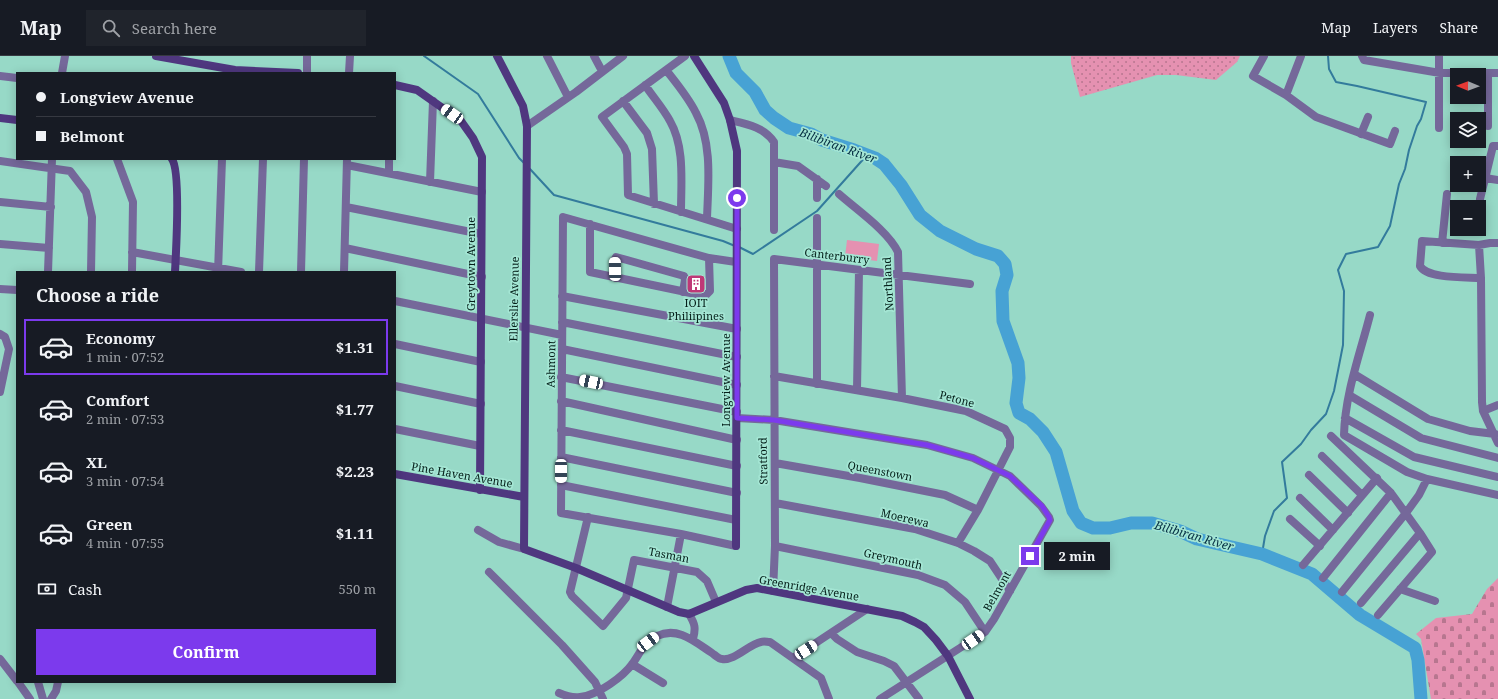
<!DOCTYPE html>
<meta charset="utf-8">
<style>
body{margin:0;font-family:"Noto Serif",serif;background:#20242c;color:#f1f3f6;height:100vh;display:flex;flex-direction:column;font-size:15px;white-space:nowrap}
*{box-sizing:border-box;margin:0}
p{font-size:13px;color:#9ea1a6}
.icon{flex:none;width:22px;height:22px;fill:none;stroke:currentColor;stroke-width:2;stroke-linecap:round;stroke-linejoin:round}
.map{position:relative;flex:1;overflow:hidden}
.side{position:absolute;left:16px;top:215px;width:380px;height:412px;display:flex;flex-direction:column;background:#171b24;border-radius:0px;box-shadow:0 2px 10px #0003}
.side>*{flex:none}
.guide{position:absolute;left:16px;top:16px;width:380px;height:88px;border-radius:0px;box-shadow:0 2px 10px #0003;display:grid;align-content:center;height:88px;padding:0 20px;background:#171b24}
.needle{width:26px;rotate:271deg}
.fabs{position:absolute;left:1450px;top:12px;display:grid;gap:8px}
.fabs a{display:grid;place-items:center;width:36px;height:36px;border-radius:0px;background:#171b24;box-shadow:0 2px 10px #0003;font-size:20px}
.end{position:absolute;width:18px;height:18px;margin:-9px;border:5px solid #7c3aed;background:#fff;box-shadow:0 0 0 2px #fff}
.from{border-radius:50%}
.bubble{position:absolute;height:28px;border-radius:0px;background:#171b24;box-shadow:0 2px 10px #0003;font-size:13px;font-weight:700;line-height:28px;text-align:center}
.car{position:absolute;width:12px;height:24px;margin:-12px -6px;border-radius:5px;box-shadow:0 0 3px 1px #0007;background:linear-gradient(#fff 24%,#345 0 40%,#fff 0 76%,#345 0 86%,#fff 0)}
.guide b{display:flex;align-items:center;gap:14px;height:38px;font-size:15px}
.guide b+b{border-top:1px solid #363941}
.guide i{width:10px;height:10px;background:#f1f3f6}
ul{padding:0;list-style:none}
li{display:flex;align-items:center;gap:12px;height:56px;margin:0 8px 6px;padding:0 12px;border:2px solid transparent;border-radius:0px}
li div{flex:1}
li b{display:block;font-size:15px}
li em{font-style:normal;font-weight:700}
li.on{border-color:#7c3aed}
li>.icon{width:36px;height:36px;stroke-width:1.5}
h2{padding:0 20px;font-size:18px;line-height:48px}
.pay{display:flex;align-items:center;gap:10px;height:44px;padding:0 20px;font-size:15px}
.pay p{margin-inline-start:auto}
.cta{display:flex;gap:8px;margin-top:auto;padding:8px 20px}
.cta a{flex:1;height:46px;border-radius:0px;background:#7c3aed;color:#fff;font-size:16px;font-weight:700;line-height:46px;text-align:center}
header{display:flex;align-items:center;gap:24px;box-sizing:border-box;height:56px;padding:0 20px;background:#171b24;border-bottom:1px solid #363941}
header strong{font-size:19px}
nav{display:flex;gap:22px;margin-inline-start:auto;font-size:14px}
.search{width:280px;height:36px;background:#20242c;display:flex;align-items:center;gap:10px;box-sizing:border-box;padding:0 14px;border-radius:0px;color:#9ea1a6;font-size:15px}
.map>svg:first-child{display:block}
.grass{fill:url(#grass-dots)}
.cemetery{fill:url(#cemetery-stones)}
.pitch{fill:#e591b1}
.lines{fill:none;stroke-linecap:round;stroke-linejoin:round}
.stream{stroke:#337b9c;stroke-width:2}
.river{stroke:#47a2d4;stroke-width:13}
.street{stroke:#75689a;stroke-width:8}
.secondary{stroke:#4f377f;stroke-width:8}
.route{stroke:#7c3aed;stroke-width:5}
.labels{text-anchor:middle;stroke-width:3.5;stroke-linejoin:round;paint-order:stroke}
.street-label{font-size:11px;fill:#041f19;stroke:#a4e6d4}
.poi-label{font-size:11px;fill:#041f19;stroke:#a4e6d4}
.water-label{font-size:12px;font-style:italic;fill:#052f43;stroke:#a4e6d4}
</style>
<header>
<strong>Map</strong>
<div class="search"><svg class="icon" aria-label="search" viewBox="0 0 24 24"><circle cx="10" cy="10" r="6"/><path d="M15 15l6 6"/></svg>Search here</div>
<nav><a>Map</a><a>Layers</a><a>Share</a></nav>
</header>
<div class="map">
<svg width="1498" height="643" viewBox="0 0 1498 643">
<defs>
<pattern id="grass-dots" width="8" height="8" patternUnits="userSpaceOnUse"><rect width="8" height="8" fill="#e591b1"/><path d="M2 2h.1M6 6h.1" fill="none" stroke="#b7768f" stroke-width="1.8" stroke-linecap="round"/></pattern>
<pattern id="cemetery-stones" width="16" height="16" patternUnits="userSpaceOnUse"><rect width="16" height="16" fill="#e591b1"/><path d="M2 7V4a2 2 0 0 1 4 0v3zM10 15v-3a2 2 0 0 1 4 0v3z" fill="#b7768f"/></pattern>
</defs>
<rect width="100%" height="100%" fill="#97d9c7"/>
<!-- grass -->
<path class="grass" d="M1071,0H1240L1237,6L1216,24L1176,19H1157L1080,41L1071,7Z"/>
<!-- cemetery -->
<path class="cemetery" d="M1498,522V643H1431L1421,583L1416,578L1436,562L1472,558L1487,533Z"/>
<!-- pitch -->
<path class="pitch" d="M847,184L879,188L877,205L845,201Z"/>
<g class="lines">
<!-- stream -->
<path class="stream" d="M424,0L478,38L519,102L524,107
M530,113L554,139L723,185L735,190
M739,191L753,198L817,155L867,99
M1262,498L1265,480L1274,455L1287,442L1282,406L1301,388L1311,374L1326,358L1334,335L1343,289L1344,235L1338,214L1346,198L1378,191L1390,170L1399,128L1405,113L1409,94L1417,70L1421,63L1426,46L1357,30L1336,26L1329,13L1328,0"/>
<!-- river -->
<path class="river" d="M729,0L736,17L755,36L765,54L774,62L789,72L811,78L822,84L854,94L875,102L884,108L901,129L920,159L940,175L976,193L998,200L1005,208L1007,219L1002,235L1003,265L1018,307L1019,322L1016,347L1019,357L1030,363L1043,376L1056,396L1073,455L1081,467L1093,472H1110L1131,467H1152L1180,475L1197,483L1262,498L1312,518L1360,559L1415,592L1418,604L1421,643"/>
<!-- street -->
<path class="street" d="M307,0V17
M547,0L568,41
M594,0L602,15
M685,0L602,61L624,91L627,98L628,139L737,173
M1264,0L1253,20L1286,39L1316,61L1390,88L1395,75
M1362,0L1364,4L1440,17H1498
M1439,0V72
M666,14C677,28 688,41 696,57C713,88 708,129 707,163
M62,17L65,0
M349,17L350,0
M1488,17V70
M0,20L17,22
M645,29C653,41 663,52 670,65C685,91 681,126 681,156
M1286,39L1301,0
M623,45L647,77L652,93L654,148
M730,64C747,68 764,71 774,86V174
M527,70L576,36L623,0
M1361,78L1368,61
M117,103L133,146L132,216
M0,105L70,115L86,136L92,161L91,216
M774,106L798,110L826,130
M347,109L482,136
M389,117V103
M1485,122L1498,124
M430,126L433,45
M839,138C857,154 888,175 898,196L902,342
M817,142V123
M1480,143L1493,90H1498
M0,146L51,151
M346,151L481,178
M817,162V328
M590,168V216L705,240L710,235L709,202
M1442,187L1447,138
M0,188L49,192
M1479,189L1481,222L1482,346L1483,355L1498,387
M345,192L482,221
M132,196L241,216
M48,216L52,103
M218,216L222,103
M259,216L263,103
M301,216L304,103
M344,216L347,103
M616,222L615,203L616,201L684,220L685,224L683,236
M1481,222C1467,221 1427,223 1420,210L1422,185L1479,189L1490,187H1498
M0,233L17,234
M562,240L737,273
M395,245L562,279
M1370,259C1360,298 1345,338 1344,379L1407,416L1427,423L1498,439
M562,266L737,301
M0,278L5,281L9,293L0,336
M395,288L481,306
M562,293L737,329
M1354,318L1428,363L1470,375L1495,378
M774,320L902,342L966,355L1005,373L1010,382V391L978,454L958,487
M561,321L737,356
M395,330L481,348
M857,334L859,214
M1349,339L1421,382L1498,402
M561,345L737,384
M1483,355L1498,349
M737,362L774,364L927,389L973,402L1010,420L1041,450L1049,461L1050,464L994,563L985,576L880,643
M1345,362L1414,401L1498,421
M395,373L480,390
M561,374L737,410
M1331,380L1391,437L1420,477L1432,496L1378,559
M1322,400L1362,439
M561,401L737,437
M775,407L860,422L945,439L978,454
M1309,419L1348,457
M561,429L736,464
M1300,442L1333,474
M775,447L915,473L958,487L974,495L990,505L1010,535
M588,461L570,536L572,540L603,570L626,542L634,504L697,516L707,525L716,546
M1290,463L1320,490
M478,474L499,486L524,493
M736,490L681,478L561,457L563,161L709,202L736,206
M775,490L918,519L945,529L965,546L985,576
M1303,509L1377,422
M489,516L562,589L595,626L603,643
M1323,522L1391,437
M1400,533L1435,545
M773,535L775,490L774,203L970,228
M1342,536L1406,457L1419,439L1427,423
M1361,547L1420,477
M667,551L681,478
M689,558C695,568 696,572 693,583
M831,577L837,583L857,596L884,605L894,610L919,643
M793,602L867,553
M0,603L17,625
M632,608L663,627
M18,626L30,643
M38,626L43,643
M559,637C566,640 573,642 580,641C598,639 623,621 633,607C640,597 645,585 657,580C678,570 695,586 712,597C715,599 719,603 722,603C735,605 749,588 761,586C764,585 767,586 770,586L821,622L829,643
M51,643L56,635L58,626"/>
<!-- secondary -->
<path class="secondary" d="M156,0L235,14L298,17
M497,0L523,50L527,70L524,493L576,512L679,556L689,558L746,534L757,532L902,560L915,566L924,571L936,584L948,600L970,643
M694,0L724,47L730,64L737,95L736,490
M395,29L417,34L461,65L473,82L482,101L480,434
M0,62L17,64
M172,103C181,116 176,196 175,216
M395,418L524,441"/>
</g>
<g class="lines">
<!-- route -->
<path class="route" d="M737,142V362L774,364L927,389L973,402L1010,420L1042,450L1049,461L1050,464L1030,500"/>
</g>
<!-- icons -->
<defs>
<g id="building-square" transform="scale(1)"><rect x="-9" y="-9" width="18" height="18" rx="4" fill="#bf3877" stroke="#a4e6d4"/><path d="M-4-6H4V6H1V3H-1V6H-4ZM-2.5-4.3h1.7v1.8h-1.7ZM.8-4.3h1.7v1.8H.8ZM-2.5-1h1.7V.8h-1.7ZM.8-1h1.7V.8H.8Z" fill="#fff"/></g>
</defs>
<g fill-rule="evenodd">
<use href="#building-square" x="696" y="228"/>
</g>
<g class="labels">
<!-- street labels -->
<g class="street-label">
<text transform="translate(837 200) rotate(7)" y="4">Canterburry</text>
<text transform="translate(471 208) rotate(-90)" y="4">Greytown Avenue</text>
<text transform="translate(888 228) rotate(-93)" y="4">Northland</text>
<text transform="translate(514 243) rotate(-89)" y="4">Ellerslie Avenue</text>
<text transform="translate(551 308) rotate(-89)" y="4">Ashmont</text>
<text transform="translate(726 324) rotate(-90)" y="4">Longview Avenue</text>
<text transform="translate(957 343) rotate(15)" y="4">Petone</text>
<text transform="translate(763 405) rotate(-91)" y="4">Stratford</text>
<text transform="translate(880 415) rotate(11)" y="4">Queenstown</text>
<text transform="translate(462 419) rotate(10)" y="4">Pine Haven Avenue</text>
<text transform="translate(905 462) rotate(13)" y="4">Moerewa</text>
<text transform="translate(669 499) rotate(11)" y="4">Tasman</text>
<text transform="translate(893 503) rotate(13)" y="4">Greymouth</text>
<text transform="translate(809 532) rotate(10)" y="4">Greenridge Avenue</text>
<text transform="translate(997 535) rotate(-60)" y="4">Belmont</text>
</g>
<!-- poi labels -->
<g class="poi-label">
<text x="696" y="251">IOIT<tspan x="696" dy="13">Philiipines</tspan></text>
</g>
<!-- water labels -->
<g class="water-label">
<text transform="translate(838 90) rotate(20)" y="4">Bilibiran River</text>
<text transform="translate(1194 480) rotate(16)" y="4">Bilibiran River</text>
</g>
</g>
</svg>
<div class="fabs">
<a><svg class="needle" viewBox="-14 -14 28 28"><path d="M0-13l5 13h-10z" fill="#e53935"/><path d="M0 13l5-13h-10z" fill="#9ea1a6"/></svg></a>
<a><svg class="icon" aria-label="layers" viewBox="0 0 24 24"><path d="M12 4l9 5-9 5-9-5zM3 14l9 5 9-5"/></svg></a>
<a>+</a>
<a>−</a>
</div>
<i class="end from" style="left:737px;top:142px"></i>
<i class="end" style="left:1030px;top:500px"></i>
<div class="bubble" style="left:1044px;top:486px;width:66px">2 min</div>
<i class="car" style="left:452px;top:58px;rotate:305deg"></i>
<i class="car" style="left:615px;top:213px;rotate:359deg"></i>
<i class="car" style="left:591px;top:326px;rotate:282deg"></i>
<i class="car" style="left:561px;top:415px;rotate:180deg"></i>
<i class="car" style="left:973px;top:584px;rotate:56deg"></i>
<i class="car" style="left:648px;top:586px;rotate:53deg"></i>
<i class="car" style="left:806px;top:594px;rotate:57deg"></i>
<div class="guide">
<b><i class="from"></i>Longview Avenue</b>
<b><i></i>Belmont</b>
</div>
<section class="side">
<h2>Choose a ride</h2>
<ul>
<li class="on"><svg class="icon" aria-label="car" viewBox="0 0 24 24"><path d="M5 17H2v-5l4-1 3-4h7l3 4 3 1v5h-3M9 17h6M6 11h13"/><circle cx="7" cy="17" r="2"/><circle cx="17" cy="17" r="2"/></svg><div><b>Economy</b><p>1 min · 07:52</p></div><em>$1.31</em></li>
<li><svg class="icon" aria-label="car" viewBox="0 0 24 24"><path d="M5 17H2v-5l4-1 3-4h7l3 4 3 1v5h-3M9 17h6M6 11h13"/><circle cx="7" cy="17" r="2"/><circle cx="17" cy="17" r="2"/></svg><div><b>Comfort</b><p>2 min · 07:53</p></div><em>$1.77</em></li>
<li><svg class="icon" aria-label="car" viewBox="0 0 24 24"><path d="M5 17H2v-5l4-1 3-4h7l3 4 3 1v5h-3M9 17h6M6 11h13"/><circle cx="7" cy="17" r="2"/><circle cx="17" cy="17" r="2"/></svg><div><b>XL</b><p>3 min · 07:54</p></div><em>$2.23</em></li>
<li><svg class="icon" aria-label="car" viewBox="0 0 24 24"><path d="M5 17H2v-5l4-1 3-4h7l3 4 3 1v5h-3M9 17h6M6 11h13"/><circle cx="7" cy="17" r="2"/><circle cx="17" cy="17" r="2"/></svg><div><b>Green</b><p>4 min · 07:55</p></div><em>$1.11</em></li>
</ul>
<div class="pay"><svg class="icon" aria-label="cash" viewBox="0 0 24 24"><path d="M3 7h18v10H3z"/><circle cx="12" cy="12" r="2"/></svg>Cash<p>550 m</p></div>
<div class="cta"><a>Confirm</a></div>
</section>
</div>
